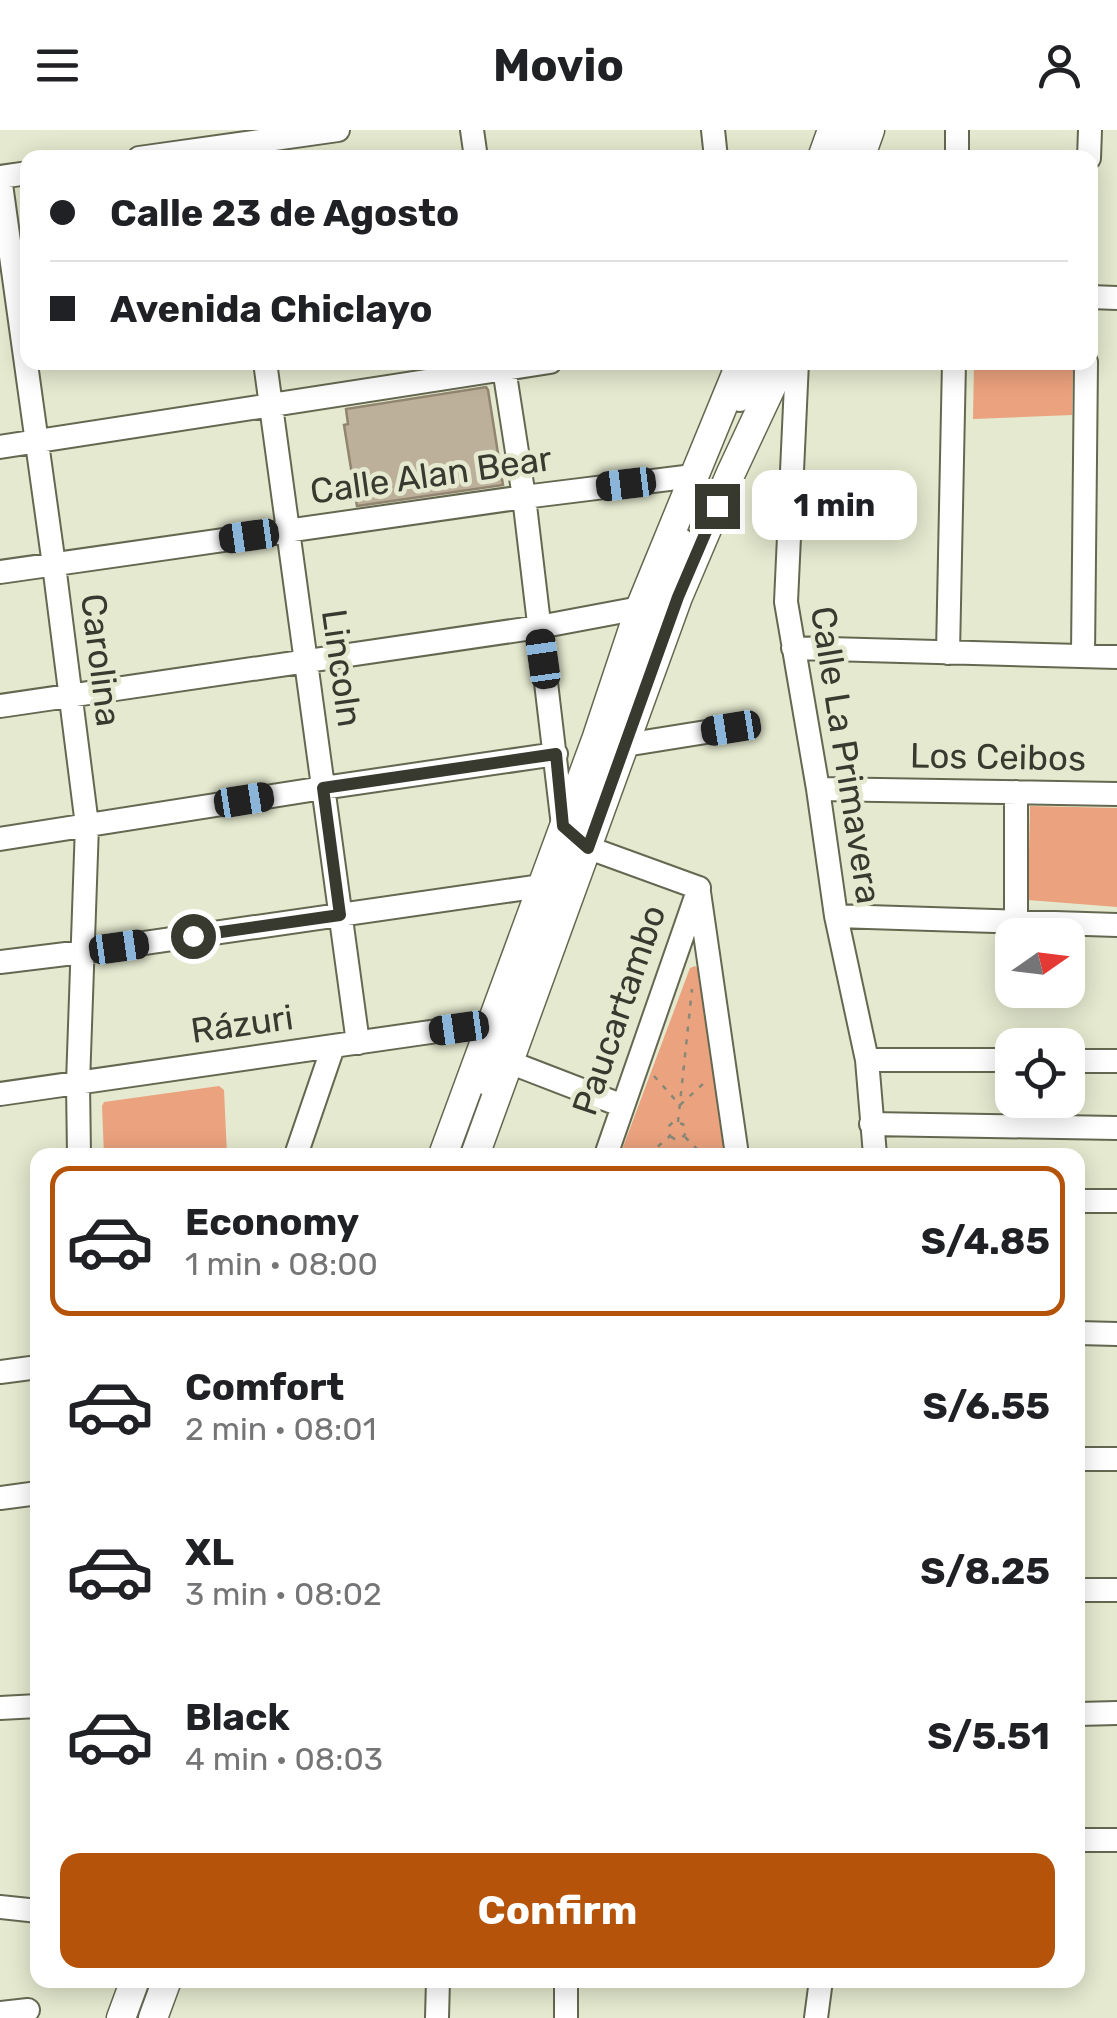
<!DOCTYPE html>
<meta charset="utf-8">
<style>
body{margin:0;font-family:Rubik,sans-serif;background:#f2f2f2;color:#202124;height:100vh;display:flex;flex-direction:column;font-size:38px;white-space:nowrap}
*{box-sizing:border-box;margin:0}
p{font-size:32px;color:#757577}
.icon{flex:none;width:55px;height:55px;fill:none;stroke:currentColor;stroke-width:2;stroke-linecap:round;stroke-linejoin:round}
.map{position:relative;flex:1;overflow:hidden}
.panel{position:absolute;left:30px;top:1018px;width:1055px;height:840px;display:flex;flex-direction:column;background:#fff;border-radius:20px;box-shadow:0 5px 25px #0003}
.panel>*{flex:none}
.hud{position:absolute;left:20px;top:20px;width:1078px;height:220px;border-radius:20px;box-shadow:0 5px 25px #0003;display:grid;align-content:center;height:220px;padding:0 30px;background:#fff}
.needle{width:65px;rotate:76deg}
.fabs{position:absolute;left:995px;top:788px;display:grid;gap:20px}
.fabs a{display:grid;place-items:center;width:90px;height:90px;border-radius:20px;background:#fff;box-shadow:0 5px 25px #0003;font-size:50px}
.end{position:absolute;width:45px;height:45px;margin:-22px;border:12px solid #38392f;background:#fff;box-shadow:0 0 0 5px #fff}
.from{border-radius:50%}
.bubble{position:absolute;height:70px;border-radius:20px;background:#fff;box-shadow:0 5px 25px #0003;font-size:32px;font-weight:700;line-height:70px;text-align:center}
.car{position:absolute;width:30px;height:60px;margin:-30px -15px;border-radius:12px;box-shadow:0 0 8px 2px #0007;background:linear-gradient(#222 24%,#8ab4d8 0 40%,#222 0 76%,#8ab4d8 0 86%,#222 0)}
.hud b{display:flex;align-items:center;gap:35px;height:95px;font-size:38px}
.hud b+b{border-top:2px solid #e0e0e0}
.hud i{width:25px;height:25px;background:#202124}
ul{padding:18px 0 0;list-style:none}
li{display:flex;align-items:center;gap:30px;height:150px;margin:0 20px 15px;padding:0 10px;border:5px solid transparent;border-radius:20px}
li div{flex:1}
li b{display:block;font-size:38px}
li em{font-style:normal;font-weight:700}
li.current{border-color:#b45309}
li>.icon{width:90px;height:90px;stroke-width:1.5}
.cta{display:flex;gap:20px;margin-top:auto;padding:20px 30px}
.cta a{flex:1;height:115px;border-radius:20px;background:#b45309;color:#fff;font-size:40px;font-weight:700;line-height:115px;text-align:center}
header{display:flex;justify-content:space-between;align-items:center;height:130px;padding:0 30px;background:#fff;font-size:45px;font-weight:700}
.map>svg:first-child{display:block}
.green{fill:#eba27e}
.building{fill:#bdb09a;stroke:#928570;stroke-width:2.5}
.lines{fill:none;stroke-linecap:round;stroke-linejoin:round}
.minor-casing{stroke:#646851;stroke-width:26}
.major-casing{stroke:#646851;stroke-width:31}
.path{stroke:#868978;stroke-width:2.5;stroke-dasharray:5 8;stroke-linecap:butt}
.minor{stroke:#fff;stroke-width:22}
.major{stroke:#fff;stroke-width:28}
.route{stroke:#38392f;stroke-width:12}
.labels{text-anchor:middle;stroke-width:9;stroke-linejoin:round;paint-order:stroke}
.street-label{font-size:35px;fill:#38392f;stroke:#e4e9cf}
</style>
<header><svg class="icon" aria-label="menu" viewBox="0 0 24 24"><path d="M4 6h16M4 12h16M4 18h16"/></svg>Movio<svg class="icon" aria-label="person" viewBox="0 0 24 24"><circle cx="12" cy="8" r="4"/><path d="M4 21q1-7 8-7t8 7"/></svg></header>
<div class="map">
<svg width="1117" height="1888" viewBox="0 0 1117 1888">
<rect width="100%" height="100%" fill="#e4e9cf"/>
<!-- green -->
<path class="green" d="M974,233H1073L1072,285L973,289Z
M1030,676L1117,678V777L1028,770Z
M695,836L700,840L727,1025H620L690,838Z
M219,956L224,960L227,1025H104L102,976L104,972Z"/>
<!-- building -->
<path class="building" d="M486,257L488,260L503,355L357,376L344,295L348,294L346,279Z"/>
<g class="lines">
<!-- minor casing -->
<g class="minor-casing">
<path id="minor" d="M472,0L476,28
M713,0L716,28
M139,28L338,0
M841,28L851,0
M957,28V0
M1089,28L1090,0
M28,43L0,47L54,435L87,695L78,953L79,1025
M1090,167L1117,168
M265,232L358,913
M503,232L524,367L563,696L589,718L699,758
M797,232L786,472L818,659L836,786L867,930L875,1025
M740,270L758,232
M0,317L550,232
M0,442L524,367L693,346
M793,518L1117,527
M948,523L954,232
M1083,525L1086,232
M0,576L539,497L640,478
M625,615L731,598
M818,659L1117,664
M0,709L323,658L556,624
M699,762L737,1025
M836,786L1117,795
M1016,791V662
M0,832L82,822L541,756
M867,930H1012
M1068,931H1117
M509,932L623,976
M484,953L682,410
M0,964L493,893
M871,994L1117,998
M296,1025L333,917
M606,1025L699,758
M1078,1071H1117
M1078,1203L1117,1204
M0,1242L38,1237
M1078,1329H1117
M0,1368L38,1363
M1078,1460H1117
M0,1578L38,1576
M1078,1584L1117,1583
M1078,1710H1117
M0,1777L38,1781
M0,1883L28,1880
M437,1888L438,1850
M566,1888V1850
M816,1888L821,1850"/>
</g>
<!-- major casing -->
<g class="major-casing">
<path id="major" d="M822,28L832,0
M860,28L870,0
M443,1025L597,607L640,478L741,232
M475,1025L678,467L730,345L783,232
M121,1888L135,1850
M153,1888L167,1850"/>
</g>
<!-- path -->
<path class="path" d="M654,946L680,975L704,953
M678,992L692,859
M685,1007L703,1025
M648,1025L670,1006L669,996L673,992L683,994L686,1002L684,1006L676,1010L670,1006"/>
<!-- minor -->
<use href="#minor" class="minor"/>
<!-- major -->
<use href="#major" class="major"/>
</g>
<g class="lines">
<!-- route -->
<path class="route" d="M193,806L340,785L323,658L556,624L563,696L588,718L678,467L717,376"/>
</g>
<g class="labels">
<!-- street labels -->
<g class="street-label">
<text transform="translate(431 345) rotate(-8)" y="12">Calle Alan Bear</text>
<text transform="translate(101 530) rotate(83)" y="12">Carolina</text>
<text transform="translate(342 538) rotate(82)" y="12">Lincoln</text>
<text transform="translate(846 625) rotate(81)" y="12">Calle La Primavera</text>
<text transform="translate(998 627) rotate(1)" y="12">Los Ceibos</text>
<text transform="translate(619 880) rotate(-71)" y="12">Paucartambo</text>
<text transform="translate(242 894) rotate(-8)" y="12">Rázuri</text>
</g>
</g>
</svg>
<div class="fabs">
<a><svg class="needle" viewBox="-14 -14 28 28"><path d="M0-13l5 13h-10z" fill="#e53935"/><path d="M0 13l5-13h-10z" fill="#757577"/></svg></a>
<a><svg class="icon" aria-label="locate" viewBox="0 0 24 24"><circle cx="12" cy="12" r="6"/><path d="M12 2v4M12 18v4M2 12h4M18 12h4"/></svg></a>
</div>
<i class="end from" style="left:193px;top:806px"></i>
<i class="end" style="left:717px;top:376px"></i>
<div class="bubble" style="left:752px;top:340px;width:165px">1 min</div>
<i class="car" style="left:626px;top:354px;rotate:263deg"></i>
<i class="car" style="left:249px;top:406px;rotate:262deg"></i>
<i class="car" style="left:543px;top:529px;rotate:352deg"></i>
<i class="car" style="left:731px;top:598px;rotate:261deg"></i>
<i class="car" style="left:244px;top:670px;rotate:81deg"></i>
<i class="car" style="left:119px;top:817px;rotate:82deg"></i>
<i class="car" style="left:459px;top:898px;rotate:262deg"></i>
<div class="hud">
<b><i class="from"></i>Calle 23 de Agosto</b>
<b><i></i>Avenida Chiclayo</b>
</div>
<section class="panel">
<ul>
<li class="current"><svg class="icon" aria-label="car" viewBox="0 0 24 24"><path d="M5 17H2v-5l4-1 3-4h7l3 4 3 1v5h-3M9 17h6M6 11h13"/><circle cx="7" cy="17" r="2"/><circle cx="17" cy="17" r="2"/></svg><div><b>Economy</b><p>1 min · 08:00</p></div><em>S/4.85</em></li>
<li><svg class="icon" aria-label="car" viewBox="0 0 24 24"><path d="M5 17H2v-5l4-1 3-4h7l3 4 3 1v5h-3M9 17h6M6 11h13"/><circle cx="7" cy="17" r="2"/><circle cx="17" cy="17" r="2"/></svg><div><b>Comfort</b><p>2 min · 08:01</p></div><em>S/6.55</em></li>
<li><svg class="icon" aria-label="car" viewBox="0 0 24 24"><path d="M5 17H2v-5l4-1 3-4h7l3 4 3 1v5h-3M9 17h6M6 11h13"/><circle cx="7" cy="17" r="2"/><circle cx="17" cy="17" r="2"/></svg><div><b>XL</b><p>3 min · 08:02</p></div><em>S/8.25</em></li>
<li><svg class="icon" aria-label="car" viewBox="0 0 24 24"><path d="M5 17H2v-5l4-1 3-4h7l3 4 3 1v5h-3M9 17h6M6 11h13"/><circle cx="7" cy="17" r="2"/><circle cx="17" cy="17" r="2"/></svg><div><b>Black</b><p>4 min · 08:03</p></div><em>S/5.51</em></li>
</ul>
<div class="cta"><a>Confirm</a></div>
</section>
</div>
